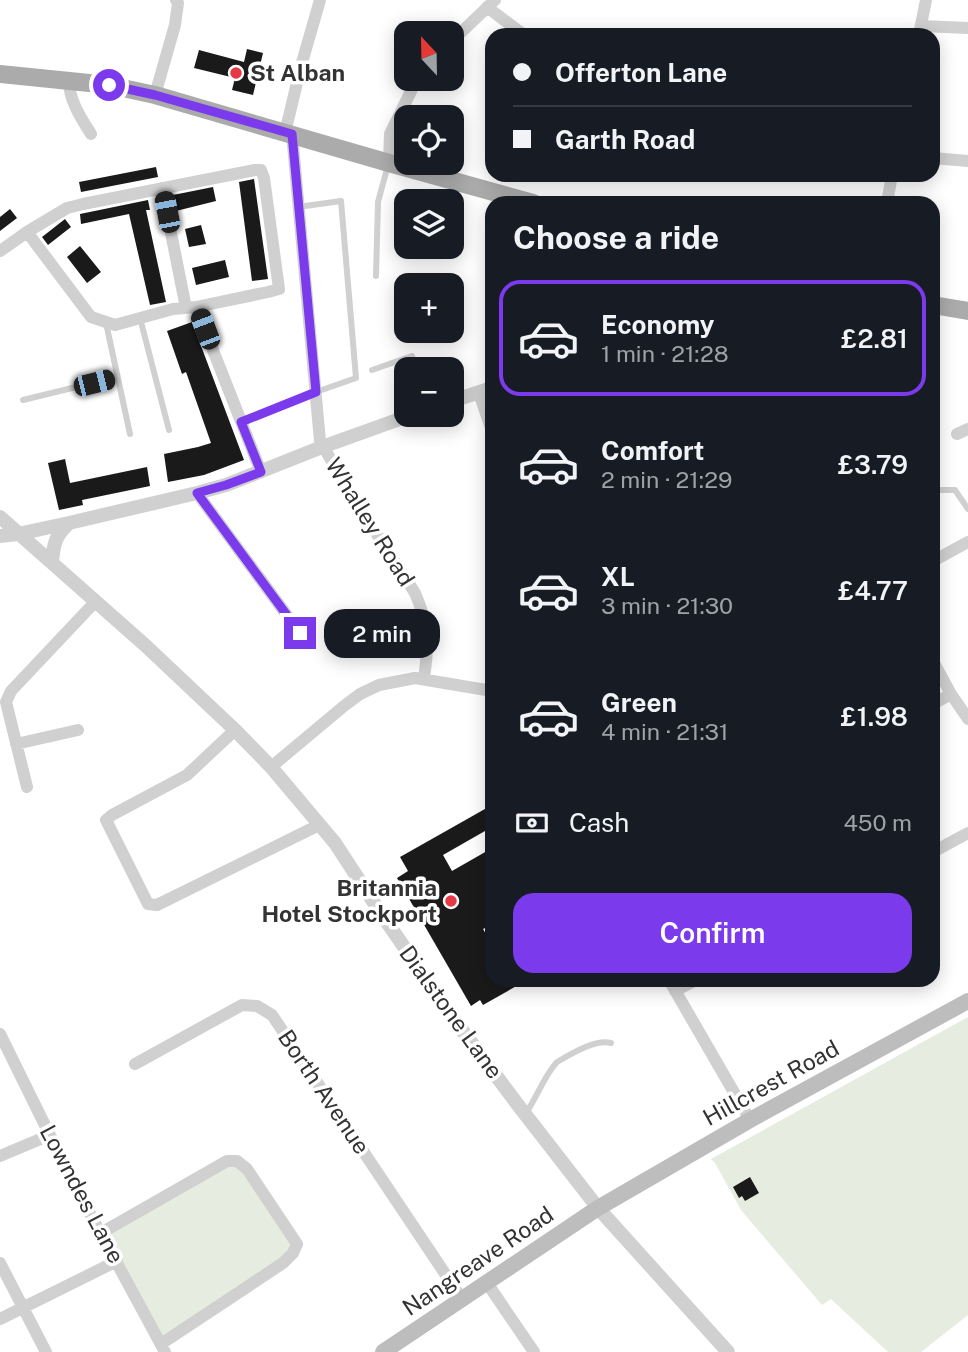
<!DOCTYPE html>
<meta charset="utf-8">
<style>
body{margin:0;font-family:"Public Sans",sans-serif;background:#20242c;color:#f1f3f6;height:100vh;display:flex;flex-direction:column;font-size:26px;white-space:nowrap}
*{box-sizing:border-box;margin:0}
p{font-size:23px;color:#9ea1a6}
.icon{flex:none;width:38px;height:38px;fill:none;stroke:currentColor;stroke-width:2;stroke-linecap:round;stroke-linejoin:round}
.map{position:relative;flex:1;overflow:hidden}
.drawer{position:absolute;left:485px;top:196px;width:455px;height:791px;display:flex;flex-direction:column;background:#171b24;border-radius:21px;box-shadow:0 4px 18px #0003}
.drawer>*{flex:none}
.guide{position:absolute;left:485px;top:28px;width:455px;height:154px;border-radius:21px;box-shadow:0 4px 18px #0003;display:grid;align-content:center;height:154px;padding:0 28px;background:#171b24}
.needle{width:46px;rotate:338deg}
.controls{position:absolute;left:394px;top:21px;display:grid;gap:14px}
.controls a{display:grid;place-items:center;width:70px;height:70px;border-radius:14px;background:#171b24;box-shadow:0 4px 18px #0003;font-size:35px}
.end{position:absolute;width:32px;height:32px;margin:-16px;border:9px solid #7c3aed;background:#fff;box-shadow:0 0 0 4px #fff}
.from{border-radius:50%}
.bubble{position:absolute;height:49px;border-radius:21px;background:#171b24;box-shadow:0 4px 18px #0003;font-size:23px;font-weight:600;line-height:49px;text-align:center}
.car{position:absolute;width:21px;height:42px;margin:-21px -10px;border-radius:9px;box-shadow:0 0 5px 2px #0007;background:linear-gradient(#222 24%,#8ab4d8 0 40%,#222 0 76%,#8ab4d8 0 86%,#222 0)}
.guide b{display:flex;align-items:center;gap:24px;height:66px;font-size:26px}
.guide b+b{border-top:2px solid #363941}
.guide i{width:18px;height:18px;background:#f1f3f6}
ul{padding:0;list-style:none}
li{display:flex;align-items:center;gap:21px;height:116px;margin:0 14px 10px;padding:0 14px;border:4px solid transparent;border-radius:21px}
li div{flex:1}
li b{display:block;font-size:26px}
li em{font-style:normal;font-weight:600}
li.selected{border-color:#7c3aed}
li>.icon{width:63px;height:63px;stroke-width:1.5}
h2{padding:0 28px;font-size:32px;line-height:84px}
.pay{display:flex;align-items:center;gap:18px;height:77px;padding:0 28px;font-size:26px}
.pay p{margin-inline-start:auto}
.action{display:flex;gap:14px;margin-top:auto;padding:14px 28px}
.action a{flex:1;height:80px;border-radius:21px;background:#7c3aed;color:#fff;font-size:28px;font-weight:600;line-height:80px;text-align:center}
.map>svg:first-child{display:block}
.green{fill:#e6ecdf}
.building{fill:#1a1a1a}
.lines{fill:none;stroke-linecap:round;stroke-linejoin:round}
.service{stroke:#d0d0d0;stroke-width:6}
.minor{stroke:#d0d0d0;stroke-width:12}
.tertiary{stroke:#d0d0d0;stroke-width:14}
.secondary{stroke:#bdbdbd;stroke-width:16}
.primary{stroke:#ababab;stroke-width:18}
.route{stroke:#7c3aed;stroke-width:9}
.poi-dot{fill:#e63946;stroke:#fff;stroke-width:2.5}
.labels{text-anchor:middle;stroke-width:7;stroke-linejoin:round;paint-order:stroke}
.poi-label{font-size:23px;font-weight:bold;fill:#333;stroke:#fff;text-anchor:start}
.street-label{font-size:23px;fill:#333;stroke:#fff}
</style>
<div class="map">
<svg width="968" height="1352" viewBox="0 0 968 1352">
<rect width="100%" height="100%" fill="#fff"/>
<!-- green -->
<path class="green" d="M968,1017V1315L921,1352H888L831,1299L822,1305L741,1210L715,1163L711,1159Z
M237,1161L297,1244L293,1253L161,1344L101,1233Z"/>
<!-- building -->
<path class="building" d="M247,49L263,53L253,95L232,90L235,78L194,68L199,50L244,62Z
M156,167L158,177L81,192L79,182Z
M254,179L268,279L252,281L239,182Z
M213,187L216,201L176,211L173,195Z
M148,200L150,210H146L166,302L150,305L129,214L81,224L80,214Z
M10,209L17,218L0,231V217Z
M65,219L71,227L48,245L42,237Z
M201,225L206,244L189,247L185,229Z
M80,246L101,272L87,283L67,257Z
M225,260L229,277L196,285L192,268Z
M192,322L244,460L204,475L168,482L164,454L198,447L211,443L186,372L182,374L167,331Z
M65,459L70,483L147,467L150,486L82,500L83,505L59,510L48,463Z
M492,805V827L443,855L452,871L487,851L492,859V925L483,929L492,944V980H527L483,1005L480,1000L471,1006L397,878L408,871L400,857Z
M750,1177L759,1193L745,1201L742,1196L739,1198L733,1187Z"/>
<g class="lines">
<!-- service -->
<path class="service" d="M376,276L378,202L388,165
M140,318L169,430
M106,323L130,434
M372,370L412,356L417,369
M23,400L117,377
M241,422L316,392L356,378L341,201L298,207
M933,490H955L968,509
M526,1113C537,1097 544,1076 557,1062C571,1054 595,1039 611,1043"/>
<!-- minor -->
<path class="minor" d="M487,7L524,35
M921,26L968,28
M919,35L926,0
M452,41L495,0
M69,81C69,100 81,118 91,134
M155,95L175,25L178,3L176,0
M285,133L301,66L320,0
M292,134L320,441L351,494L415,593C430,628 429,641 424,679
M933,158L968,161
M389,163L390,134L414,85L419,79
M255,170H261L264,178L279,289L268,292L196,307L173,309L115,325L91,317L27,232L67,208L83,204Z
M162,188L186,308
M887,203L892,175
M0,251L27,232
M196,307L261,472
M479,393L492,431
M957,434L968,429
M197,493L300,633
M933,561L968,542
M933,661L951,694L968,719
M933,704L951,694
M235,730L187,775L112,815L106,820L148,904L157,905L319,825
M16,744L78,730
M271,767L344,706L360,694L379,685L415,678L492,691
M27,787L6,702L11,691L96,601
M933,852L968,833
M669,980L750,1120
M675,991L696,980
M0,1034L73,1182L165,1352
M135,1064L242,1005L257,1006L272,1015L462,1299
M0,1156L50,1135
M101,1233L227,1161H237L247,1169L297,1244L293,1253L283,1263L161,1344
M0,1263L46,1352
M487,1283L534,1352
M0,1319L117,1261"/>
<!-- tertiary -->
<path class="tertiary" d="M452,401L492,388
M0,517L146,646L235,730L271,767L335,843L382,915L456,1022L518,1105L598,1208L728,1352
M0,536L18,534L69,523L197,493L226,485L322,447L411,415
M52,561C54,543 55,536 69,523"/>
<!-- secondary -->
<path class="secondary" d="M383,1352L598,1208L750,1120L968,1001"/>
<!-- primary -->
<path class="primary" d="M0,74L109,85L155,95L389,163L533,203
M933,305L968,311"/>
</g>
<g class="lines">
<!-- route -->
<path class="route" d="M109,85L155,95L292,134L316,392L241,422L261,472L226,485L197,493L300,633"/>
</g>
<!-- markers -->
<g class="poi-dot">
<circle cx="236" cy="73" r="7"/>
<circle cx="451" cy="901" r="7"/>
</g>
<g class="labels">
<!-- poi labels -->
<g class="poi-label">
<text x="250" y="81">St Alban</text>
<text x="437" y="896" text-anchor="end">Britannia<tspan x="437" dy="26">Hotel Stockport</tspan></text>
</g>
<!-- street labels -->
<g class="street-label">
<text transform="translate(370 522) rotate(58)" y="8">Whalley Road</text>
<text transform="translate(451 1012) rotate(54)" y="8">Dialstone Lane</text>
<text transform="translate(771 1083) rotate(-29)" y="8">Hillcrest Road</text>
<text transform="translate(324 1092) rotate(56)" y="8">Borth Avenue</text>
<text transform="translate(82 1194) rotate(62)" y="8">Lowndes Lane</text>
<text transform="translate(478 1261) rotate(-34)" y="8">Nangreave Road</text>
</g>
</g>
</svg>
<div class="controls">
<a><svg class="needle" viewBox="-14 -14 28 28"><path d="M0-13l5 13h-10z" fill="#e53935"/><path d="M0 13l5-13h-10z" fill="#9ea1a6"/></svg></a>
<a><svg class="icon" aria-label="locate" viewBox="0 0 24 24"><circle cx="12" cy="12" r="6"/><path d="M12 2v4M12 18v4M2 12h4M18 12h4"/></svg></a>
<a><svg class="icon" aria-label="layers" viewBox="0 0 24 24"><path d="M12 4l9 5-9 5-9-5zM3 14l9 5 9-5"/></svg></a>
<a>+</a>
<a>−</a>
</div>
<i class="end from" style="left:109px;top:85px"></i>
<i class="end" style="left:300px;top:633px"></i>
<div class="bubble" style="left:324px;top:609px;width:116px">2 min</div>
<i class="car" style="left:167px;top:212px;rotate:349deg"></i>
<i class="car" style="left:205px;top:329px;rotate:339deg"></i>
<i class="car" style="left:94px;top:383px;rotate:76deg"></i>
<div class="guide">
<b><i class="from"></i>Offerton Lane</b>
<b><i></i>Garth Road</b>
</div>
<section class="drawer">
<h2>Choose a ride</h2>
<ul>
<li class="selected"><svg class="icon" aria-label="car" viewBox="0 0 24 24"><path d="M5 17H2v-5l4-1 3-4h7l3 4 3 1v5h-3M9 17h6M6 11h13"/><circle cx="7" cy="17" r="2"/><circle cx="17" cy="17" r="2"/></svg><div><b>Economy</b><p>1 min · 21:28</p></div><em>£2.81</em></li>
<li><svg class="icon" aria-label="car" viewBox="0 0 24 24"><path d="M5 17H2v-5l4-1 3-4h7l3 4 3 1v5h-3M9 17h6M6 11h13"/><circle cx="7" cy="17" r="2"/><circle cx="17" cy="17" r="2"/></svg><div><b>Comfort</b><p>2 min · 21:29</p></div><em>£3.79</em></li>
<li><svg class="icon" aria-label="car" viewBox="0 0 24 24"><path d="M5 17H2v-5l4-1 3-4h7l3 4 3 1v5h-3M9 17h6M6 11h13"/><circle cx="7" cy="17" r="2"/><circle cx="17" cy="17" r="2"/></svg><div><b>XL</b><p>3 min · 21:30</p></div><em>£4.77</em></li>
<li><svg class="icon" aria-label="car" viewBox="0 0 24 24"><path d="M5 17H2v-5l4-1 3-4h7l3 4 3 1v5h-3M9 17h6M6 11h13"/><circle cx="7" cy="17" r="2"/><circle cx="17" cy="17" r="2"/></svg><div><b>Green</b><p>4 min · 21:31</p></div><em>£1.98</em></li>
</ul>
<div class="pay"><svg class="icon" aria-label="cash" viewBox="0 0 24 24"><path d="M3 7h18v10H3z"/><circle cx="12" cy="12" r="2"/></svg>Cash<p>450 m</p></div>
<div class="action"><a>Confirm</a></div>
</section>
</div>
